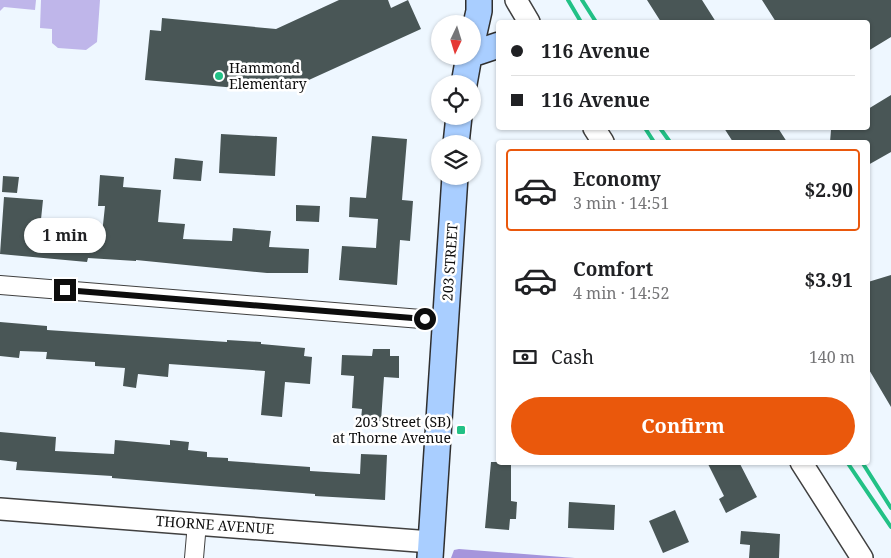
<!DOCTYPE html>
<meta charset="utf-8">
<style>
body{margin:0;font-family:"Noto Serif",serif;background:#f6f6f6;color:#202124;height:100vh;display:flex;flex-direction:column;font-size:19px;white-space:nowrap}
*{box-sizing:border-box;margin:0}
p{font-size:16px;color:#757577}
.icon{flex:none;width:28px;height:28px;fill:none;stroke:currentColor;stroke-width:2;stroke-linecap:round;stroke-linejoin:round}
.map{position:relative;flex:1;overflow:hidden}
.panel{position:absolute;left:496px;top:140px;width:374px;height:325px;display:flex;flex-direction:column;background:#fff;border-radius:5px;box-shadow:0 1px 4px #0004}
.panel>*{flex:none}
.guide{position:absolute;left:496px;top:20px;width:374px;height:110px;border-radius:5px;box-shadow:0 1px 4px #0004;display:grid;align-content:center;height:110px;padding:0 15px;background:#fff}
.needle{width:32px;rotate:184deg}
.buttons{position:absolute;left:431px;top:15px;display:grid;gap:10px}
.buttons a{display:grid;place-items:center;width:50px;height:50px;border-radius:50%;background:#fff;box-shadow:0 1px 4px #0004;font-size:25px}
.end{position:absolute;width:22px;height:22px;margin:-11px;border:6px solid #0d0d0d;background:#fff;box-shadow:0 0 0 2px #fff}
.from{border-radius:50%}
.bubble{position:absolute;height:35px;border-radius:18px;background:#fff;box-shadow:0 1px 4px #0004;font-size:16px;font-weight:700;line-height:35px;text-align:center}
.guide b{display:flex;align-items:center;gap:18px;height:48px;font-size:19px}
.guide b+b{border-top:1px solid #e0e0e0}
.guide i{width:12px;height:12px;background:#202124}
ul{padding:9px 0 0;list-style:none}
li{display:flex;align-items:center;gap:15px;height:82px;margin:0 10px 8px;padding:0 5px;border:2px solid transparent;border-radius:5px}
li div{flex:1}
li b{display:block;font-size:19px}
li em{font-style:normal;font-weight:700}
li.current{border-color:#ea580c}
li>.icon{width:45px;height:45px;stroke-width:1.5}
.pay{display:flex;align-items:center;gap:12px;height:55px;padding:0 15px;font-size:19px}
.pay p{margin-inline-start:auto}
.action{display:flex;gap:10px;margin-top:auto;padding:10px 15px}
.action a{flex:1;height:58px;border-radius:30px;background:#ea580c;color:#fff;font-size:20px;font-weight:700;line-height:58px;text-align:center}
.map>svg:first-child{display:block}
.green{fill:#bfb6ea}
.forest{fill:#a595dc}
.building{fill:#495656}
.lines{fill:none;stroke-linecap:round;stroke-linejoin:round}
.minor-casing{stroke:#404040;stroke-width:20}
.tertiary-casing{stroke:#404040;stroke-width:24}
.secondary-casing{stroke:#2f2f2f;stroke-width:28}
.minor{stroke:#fff;stroke-width:18}
.tertiary{stroke:#fff;stroke-width:21}
.secondary{stroke:#a9ceff;stroke-width:25}
.rail{stroke:#22c186;stroke-width:4}
.route{stroke:#0d0d0d;stroke-width:6}
.poi-dot{fill:#22c186;stroke:#fff;stroke-width:2}
.labels{text-anchor:middle;stroke-width:5;stroke-linejoin:round;paint-order:stroke}
.poi-label{font-size:14px;fill:#0d0d0d;stroke:#fff;text-anchor:start}
.street-label{font-size:14px;fill:#0d0d0d;stroke:#fff}
</style>
<div class="map">
<svg width="891" height="558" viewBox="0 0 891 558">
<rect width="100%" height="100%" fill="#eef7ff"/>
<!-- green -->
<path class="green" d="M0,0H36L35,10L4,7L0,11Z
M41,0H100L97,42L86,50L58,48L52,43V29L40,28Z"/>
<!-- forest -->
<path class="forest" d="M459,549L575,558H451L454,550Z"/>
<!-- building -->
<path class="building" d="M339,0H388L391,8L408,0L421,29L300,84L238,78L237,88L145,80L150,30L161,31L162,18L276,29Z
M647,0H702L716,22H661Z
M762,0H891V37L868,51V22H776Z
M891,95V152L868,165V142H830L831,130L836,128H868V109Z
M724,128H778L787,142H733Z
M221,134L277,137L275,176L219,173Z
M372,136L407,139L402,200L413,201L410,241L400,240L397,285L339,280L342,246L376,248L378,219L349,217L350,197L366,198Z
M175,158L203,161L201,181L173,179Z
M100,175L124,177L123,187L161,190L158,222L185,224L183,239L232,241L233,228L271,231L269,247L309,249L308,273H267L136,260V261L88,258L87,262L0,254L4,197L43,200L40,229L102,234L105,206H98Z
M3,176L19,177L17,193L2,192Z
M296,205L320,206L319,222L296,221Z
M891,275V407L868,368V282Z
M0,322L47,326V330L227,342V340L261,342V344L305,348L304,356L312,357L310,384L285,382L282,417L261,415L265,371L169,364L168,377L138,374L136,388L123,386L125,368L95,366V362L46,359L47,352L20,351L19,358L0,356Z
M373,349H390V356H399V378L384,377L381,421L361,419L362,409L352,408L354,376L341,375L342,355L372,356Z
M0,432L56,437L55,451L114,454L115,440L170,445V440L189,442L188,450L207,452V457L228,458V461L310,467V471L360,474L361,454L387,455L385,500L315,496V494L210,486L112,478V476L16,470L17,462L0,460Z
M491,462H511V501L517,502L516,519H510L509,530L485,528Z
M707,462H739L757,497L726,513L719,499L724,496Z
M569,502L615,505L614,530L568,528Z
M675,510L689,542L663,553L649,521Z
M741,531L780,534L779,558H749L750,545L740,544Z"/>
<g class="lines">
<!-- minor casing -->
<g class="minor-casing">
<path id="minor" d="M0,285L446,321
M194,558L197,523"/>
</g>
<!-- tertiary casing -->
<g class="tertiary-casing">
<path id="tertiary" d="M516,0L529,22
M594,128L603,142
M801,462L862,558
M0,509L431,542"/>
</g>
<!-- secondary casing -->
<g class="secondary-casing">
<path id="secondary" d="M472,42L479,11V0
M472,54L499,45
M464,84L469,56
M456,144L459,116
M430,558L455,176"/>
</g>
<!-- minor -->
<use href="#minor" class="minor"/>
<!-- tertiary -->
<use href="#tertiary" class="tertiary"/>
<!-- secondary -->
<use href="#secondary" class="secondary"/>
<!-- rail -->
<path class="rail" d="M568,0L581,22
M582,0L596,22
M645,128L654,142
M660,128L670,142
M847,462L891,527
M862,462L891,508"/>
</g>
<g class="lines">
<!-- route -->
<path class="route" d="M65,290L425,319"/>
</g>
<!-- markers -->
<g class="poi-dot">
<circle cx="219" cy="76" r="5"/>
<rect x="456" y="425" width="10" height="10" rx="2.5"/>
</g>
<g class="labels">
<!-- poi labels -->
<g class="poi-label">
<text x="229" y="73">Hammond<tspan x="229" dy="16">Elementary</tspan></text>
<text x="451" y="427" text-anchor="end">203 Street (SB)<tspan x="451" dy="16">at Thorne Avenue</tspan></text>
</g>
<!-- street labels -->
<g class="street-label">
<text transform="translate(450 262) rotate(-86)" y="5">203 STREET</text>
<text transform="translate(215 525) rotate(4)" y="5">THORNE AVENUE</text>
</g>
</g>
</svg>
<div class="buttons">
<a><svg class="needle" viewBox="-14 -14 28 28"><path d="M0-13l5 13h-10z" fill="#e53935"/><path d="M0 13l5-13h-10z" fill="#757577"/></svg></a>
<a><svg class="icon" aria-label="locate" viewBox="0 0 24 24"><circle cx="12" cy="12" r="6"/><path d="M12 2v4M12 18v4M2 12h4M18 12h4"/></svg></a>
<a><svg class="icon" aria-label="layers" viewBox="0 0 24 24"><path d="M12 4l9 5-9 5-9-5zM3 14l9 5 9-5"/></svg></a>
</div>
<i class="end from" style="left:425px;top:319px"></i>
<i class="end" style="left:65px;top:290px"></i>
<div class="bubble" style="left:24px;top:218px;width:82px">1 min</div>
<div class="guide">
<b><i class="from"></i>116 Avenue</b>
<b><i></i>116 Avenue</b>
</div>
<section class="panel">
<ul>
<li class="current"><svg class="icon" aria-label="car" viewBox="0 0 24 24"><path d="M5 17H2v-5l4-1 3-4h7l3 4 3 1v5h-3M9 17h6M6 11h13"/><circle cx="7" cy="17" r="2"/><circle cx="17" cy="17" r="2"/></svg><div><b>Economy</b><p>3 min · 14:51</p></div><em>$2.90</em></li>
<li><svg class="icon" aria-label="car" viewBox="0 0 24 24"><path d="M5 17H2v-5l4-1 3-4h7l3 4 3 1v5h-3M9 17h6M6 11h13"/><circle cx="7" cy="17" r="2"/><circle cx="17" cy="17" r="2"/></svg><div><b>Comfort</b><p>4 min · 14:52</p></div><em>$3.91</em></li>
</ul>
<div class="pay"><svg class="icon" aria-label="cash" viewBox="0 0 24 24"><path d="M3 7h18v10H3z"/><circle cx="12" cy="12" r="2"/></svg>Cash<p>140 m</p></div>
<div class="action"><a>Confirm</a></div>
</section>
</div>
